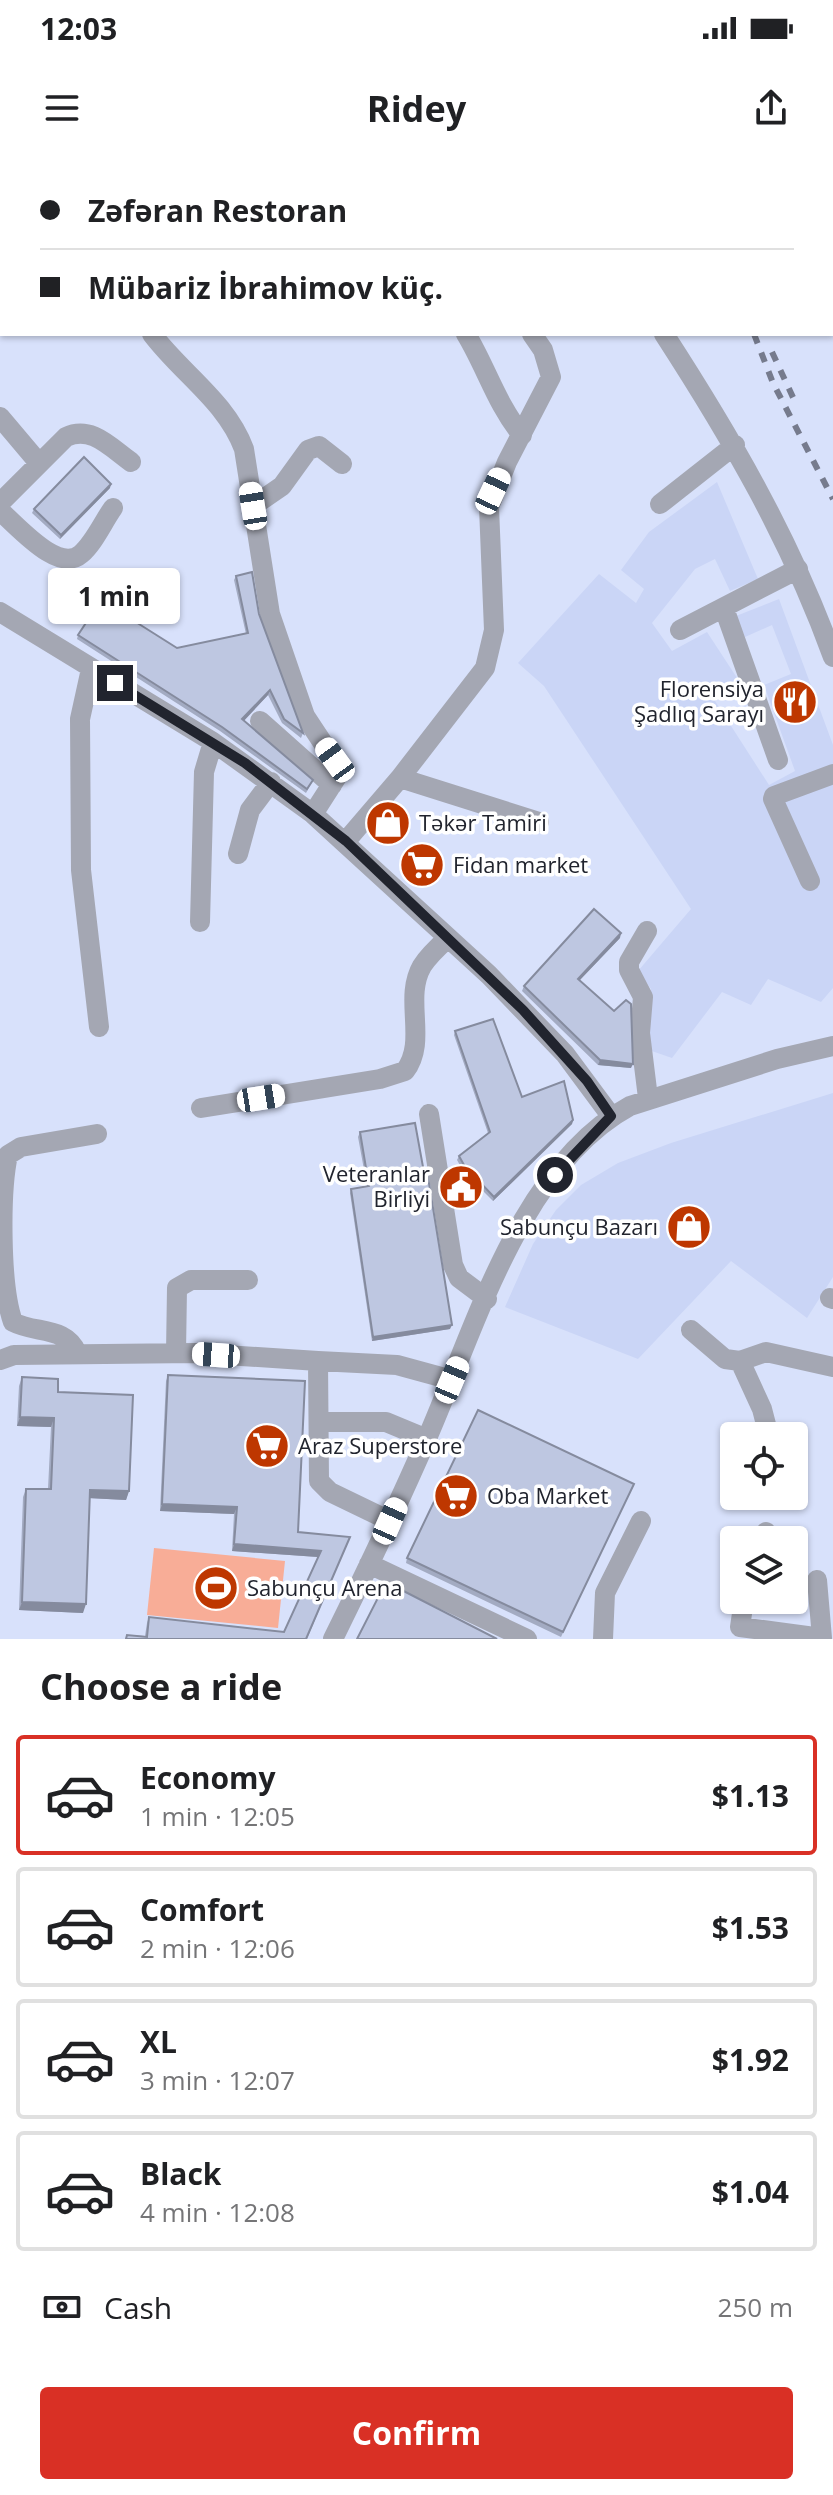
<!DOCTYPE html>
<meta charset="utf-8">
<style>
body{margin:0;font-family:"Open Sans",sans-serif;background:#f6f6f6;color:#202124;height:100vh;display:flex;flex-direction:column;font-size:30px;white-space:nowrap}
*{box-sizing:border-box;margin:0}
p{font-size:26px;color:#757577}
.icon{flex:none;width:44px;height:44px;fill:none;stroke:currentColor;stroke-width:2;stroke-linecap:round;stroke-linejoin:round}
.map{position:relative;height:1479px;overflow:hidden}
.sheet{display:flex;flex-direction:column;background:#fff;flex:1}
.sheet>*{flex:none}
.top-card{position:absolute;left:0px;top:0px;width:834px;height:176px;box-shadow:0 2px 6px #0004;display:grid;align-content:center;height:176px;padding:0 40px;background:#fff}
.controls{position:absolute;left:720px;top:1262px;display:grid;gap:16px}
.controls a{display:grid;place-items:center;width:88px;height:88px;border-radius:8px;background:#fff;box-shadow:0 2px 6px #0004;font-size:40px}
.end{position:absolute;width:36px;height:36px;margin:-18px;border:10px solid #21242e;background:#fff;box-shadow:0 0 0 4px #fff}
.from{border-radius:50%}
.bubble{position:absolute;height:56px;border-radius:8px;background:#fff;box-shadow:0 2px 6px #0004;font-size:26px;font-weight:700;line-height:56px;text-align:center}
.car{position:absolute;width:24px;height:48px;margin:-24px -12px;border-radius:10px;box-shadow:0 0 6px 2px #0007;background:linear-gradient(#fff 24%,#345 0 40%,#fff 0 76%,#345 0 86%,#fff 0)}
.top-card b{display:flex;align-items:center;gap:28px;height:76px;font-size:30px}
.top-card b+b{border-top:2px solid #e0e0e0}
.top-card i{width:20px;height:20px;background:#202124}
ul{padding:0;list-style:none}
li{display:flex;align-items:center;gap:24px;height:120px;margin:0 16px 12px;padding:0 24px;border:4px solid #e0e0e0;border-radius:8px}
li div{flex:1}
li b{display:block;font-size:30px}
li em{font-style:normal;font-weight:700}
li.selected{border-color:#d93025}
li>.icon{width:72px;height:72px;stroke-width:1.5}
h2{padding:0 40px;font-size:36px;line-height:96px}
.pay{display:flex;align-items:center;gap:20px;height:88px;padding:0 40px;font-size:30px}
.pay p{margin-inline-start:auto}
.button{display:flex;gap:16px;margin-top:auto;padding:16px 40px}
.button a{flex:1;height:92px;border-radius:8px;background:#d93025;color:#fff;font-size:32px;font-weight:700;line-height:92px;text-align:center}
.status{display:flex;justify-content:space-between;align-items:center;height:56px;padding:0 40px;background:#fff;direction:ltr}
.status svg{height:22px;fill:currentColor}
header{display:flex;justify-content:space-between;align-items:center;height:104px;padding:0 40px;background:#fff;font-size:36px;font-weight:700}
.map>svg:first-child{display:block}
.built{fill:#cad5f6}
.green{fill:#f8ad97}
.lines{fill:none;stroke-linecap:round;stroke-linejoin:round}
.minor{stroke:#a4a7b3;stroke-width:20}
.rail{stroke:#767b8d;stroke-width:6;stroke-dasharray:10 10;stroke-linecap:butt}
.wall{fill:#a3abc2}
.shaded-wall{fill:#858b9e}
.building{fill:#bec7e1;stroke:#858b9e;stroke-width:2}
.route{stroke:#21242e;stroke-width:10}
.labels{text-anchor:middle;stroke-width:7;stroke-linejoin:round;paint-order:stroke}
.poi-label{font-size:22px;fill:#21242e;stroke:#fff;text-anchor:start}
</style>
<div class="status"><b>12:03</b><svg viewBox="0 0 49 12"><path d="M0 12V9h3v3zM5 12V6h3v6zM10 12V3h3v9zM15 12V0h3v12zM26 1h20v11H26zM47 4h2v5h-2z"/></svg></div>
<header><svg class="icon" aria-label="menu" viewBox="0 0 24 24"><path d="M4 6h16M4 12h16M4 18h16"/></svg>Ridey<svg class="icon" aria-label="share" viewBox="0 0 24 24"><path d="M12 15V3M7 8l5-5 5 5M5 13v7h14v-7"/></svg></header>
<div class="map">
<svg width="833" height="1479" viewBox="0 0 833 1479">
<rect width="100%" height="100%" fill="#d8e1fb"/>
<!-- built -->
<path class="built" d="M717,322L758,419L730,431L715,399L695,409L652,463L672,491L707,472L741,524L715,541L769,625L795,611L764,525L791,514L772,465L745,477L736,456L779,439L833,585V828L821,842L768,819L751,845L722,832L672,898L646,889L651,829L638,811L691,749L544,526L518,503L599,414L636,443L644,429L621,410L649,372Z
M833,933V1117L807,1158L731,1101L638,1199L505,1147L533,1084L556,1050L581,1025L618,1003L671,983Z"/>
<!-- green -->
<path class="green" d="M154,1388L285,1401L278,1468L147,1455Z"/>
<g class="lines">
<!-- minor -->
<path class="minor" d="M90,0L92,2
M251,0L253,2
M556,0L557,2
M609,0L610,2
M0,66L2,67
M152,174C182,214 226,241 244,289L270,454L305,556L338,606V615L313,654
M466,174C486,207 497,245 522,275
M664,174C732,279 790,379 833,497
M0,257L38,302
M0,343L66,277C91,265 110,287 131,302
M660,344L735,285
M253,346L282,326L308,290L319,286L342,304
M0,351C17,365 58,414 81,394C94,383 103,362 113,348
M724,448L778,600
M0,452L213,582L313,654L489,815L565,894L611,956
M680,470L798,409
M91,509L80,559L81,710L99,867
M260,561L332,625
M400,618L539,662
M346,681L400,618L485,508L494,470L489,347L507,302L551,217L543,190L532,174
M238,694L250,650L271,622
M810,721L773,639L774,636L833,614
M200,762L204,612L213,582
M647,771L629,802V810L643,837L640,873L648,938
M201,948L380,919L405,911C428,881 403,839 422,806C429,795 439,786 448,778
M429,954L453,1105L459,1118L487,1139
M830,1138L833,1139
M691,1170L725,1199L740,1201L766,1192L833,1207
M77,1193C66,1166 36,1174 13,1162C0,1126 0,1032 8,995L21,987L97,974
M176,1193L177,1128L191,1120H248
M0,1200L14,1195L195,1193L318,1201L397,1205L452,1220
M318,1201L319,1321L330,1332L390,1361
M740,1201L762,1249L769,1276
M319,1262H386L427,1279
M763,1380L766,1372
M369,1404L527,1479
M744,1440L740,1467L822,1478L817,1420
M333,1479C366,1412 398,1345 428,1276C475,1168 521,1005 630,946L777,899L833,886
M603,1479L605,1433L641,1361"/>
<!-- rail -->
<path class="rail" d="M713,0V2
M754,174L773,223L833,339
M772,192L797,246"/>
</g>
<!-- wall -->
<path class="wall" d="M110,328L60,379L32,353L34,349Z
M236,416L259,454L303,573L301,578L282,563L268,535L244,560L313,620L306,633L220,571L77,479L78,475L177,488L246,474L234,420Z
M620,778L579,821L631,908L598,905L522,831L524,826Z
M455,871L522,937L573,960L572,964L493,1041L474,1022L455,1037L452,1018L454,1013L461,1007L457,1000L459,996L488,973L454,875Z
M360,972L450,1169L372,1181L350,1033L351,1029L367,1026L358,977Z
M168,1215L298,1372L350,1377L307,1479H125L127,1475L145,1476L147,1463L149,1457L284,1472L318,1397L232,1391L234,1354L160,1351L166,1221Z
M22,1217L58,1232L129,1331L126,1340L90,1338L83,1453L19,1450L23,1337L26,1329H48L51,1267L17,1266L19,1226Z
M634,1324L561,1477L406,1403L407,1398Z"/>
<!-- shaded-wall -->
<path class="shaded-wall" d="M111,324L110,328L60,379L61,375Z
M270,530L268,535L241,564L242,559Z
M621,773L620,778L576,824L578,819Z
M600,900L633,904L631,908L598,905Z
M573,960L572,964L493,1041L494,1037Z
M476,1018L474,1022L455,1037L457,1033Z
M452,1165L450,1169L372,1181L373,1177Z
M20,1257L54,1258L51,1267L17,1266Z
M90,1330L129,1331L126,1340L87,1338Z
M162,1344L237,1347L234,1354L160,1351Z
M234,1384L321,1391L318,1397L232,1391Z
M22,1442L86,1444L83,1453L19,1450Z"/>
<!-- building -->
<path class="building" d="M437,0H501L502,2H438Z
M84,297L111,324L61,375L34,349Z
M252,412L259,454L303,573L284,559L270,530L242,559L313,620L307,629L222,567L78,475L101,440L177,488L248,473L236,416Z
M594,749L621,773L578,819L614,851L626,840L631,844L633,904L600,900L524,826Z
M493,859L522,937L564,921L573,960L494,1037L476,1018L457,1033L454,1013L464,1005L459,996L490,972L455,871Z
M415,963L425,1018L428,1017L452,1165L373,1177L351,1029L369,1026L360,972Z
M168,1215L305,1221L298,1372L350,1377L306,1479H126L127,1475L147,1477L149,1457L284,1472L321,1391L234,1384L237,1347L162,1344Z
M22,1217L58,1219V1232L133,1235L129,1331L90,1330L86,1444L22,1442L26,1329H51L54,1258L20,1257Z
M478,1250L634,1324L563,1472L407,1398Z
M386,1422L497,1479H357Z"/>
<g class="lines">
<!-- route -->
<path class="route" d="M115,523L245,603L346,681L523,850L587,921L611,956L555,1015"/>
</g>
<!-- icons -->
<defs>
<g id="restaurant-disc" transform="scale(2.3)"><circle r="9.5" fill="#be3700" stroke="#fff"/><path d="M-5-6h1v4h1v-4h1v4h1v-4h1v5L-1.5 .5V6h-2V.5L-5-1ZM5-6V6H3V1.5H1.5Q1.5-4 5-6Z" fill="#fff"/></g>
<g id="shop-disc" transform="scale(2.3)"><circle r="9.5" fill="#be3700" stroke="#fff"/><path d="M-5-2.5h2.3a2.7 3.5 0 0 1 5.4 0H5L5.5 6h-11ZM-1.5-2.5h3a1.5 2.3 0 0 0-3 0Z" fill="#fff"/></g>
<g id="supermarket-disc" transform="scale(2.3)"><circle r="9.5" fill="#be3700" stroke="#fff"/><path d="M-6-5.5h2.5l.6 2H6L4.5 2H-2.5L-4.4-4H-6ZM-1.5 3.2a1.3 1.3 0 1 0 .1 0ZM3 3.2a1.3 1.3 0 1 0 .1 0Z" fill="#fff"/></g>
<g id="civic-disc" transform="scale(2.3)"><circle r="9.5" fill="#be3700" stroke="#fff"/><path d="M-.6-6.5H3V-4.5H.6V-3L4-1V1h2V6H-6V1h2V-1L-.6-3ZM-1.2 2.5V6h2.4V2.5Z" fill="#fff"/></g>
<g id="stadium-disc" transform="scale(2.3)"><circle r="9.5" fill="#be3700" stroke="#fff"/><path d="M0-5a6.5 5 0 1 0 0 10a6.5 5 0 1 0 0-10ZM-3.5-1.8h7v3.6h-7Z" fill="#fff"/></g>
</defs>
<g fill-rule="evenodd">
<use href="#restaurant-disc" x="795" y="542"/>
<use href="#shop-disc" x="388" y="663"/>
<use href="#supermarket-disc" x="422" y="705"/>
<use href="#civic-disc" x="461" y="1027"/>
<use href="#shop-disc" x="689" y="1067"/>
<use href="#supermarket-disc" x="267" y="1286"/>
<use href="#supermarket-disc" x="456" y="1336"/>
<use href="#stadium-disc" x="216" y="1428"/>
</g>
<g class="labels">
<!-- poi labels -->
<g class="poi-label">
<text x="764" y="537" text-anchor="end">Florensiya<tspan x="764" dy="25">Şadlıq Sarayı</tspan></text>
<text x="419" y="671">Təkər Tamiri</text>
<text x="453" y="713">Fidan market</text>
<text x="430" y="1022" text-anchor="end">Veteranlar<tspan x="430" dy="25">Birliyi</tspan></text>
<text x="658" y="1075" text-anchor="end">Sabunçu Bazarı</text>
<text x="298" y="1294">Araz Superstore</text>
<text x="487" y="1344">Oba Market</text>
<text x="247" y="1436">Sabunçu Arena</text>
</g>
</g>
</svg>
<div class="controls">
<a><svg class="icon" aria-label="locate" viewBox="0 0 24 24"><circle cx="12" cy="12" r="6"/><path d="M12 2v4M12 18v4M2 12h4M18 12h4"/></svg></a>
<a><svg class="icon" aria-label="layers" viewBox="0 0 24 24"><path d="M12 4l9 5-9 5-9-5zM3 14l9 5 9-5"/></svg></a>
</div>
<i class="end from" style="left:555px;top:1015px"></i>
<i class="end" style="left:115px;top:523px"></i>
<div class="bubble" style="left:48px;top:408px;width:132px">1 min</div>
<i class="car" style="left:493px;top:331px;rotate:25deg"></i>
<i class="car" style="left:253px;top:346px;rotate:351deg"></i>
<i class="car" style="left:335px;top:600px;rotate:324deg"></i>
<i class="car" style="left:261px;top:938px;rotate:81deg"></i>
<i class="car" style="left:216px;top:1195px;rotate:274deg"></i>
<i class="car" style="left:452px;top:1220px;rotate:23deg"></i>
<i class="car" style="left:390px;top:1361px;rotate:24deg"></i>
<div class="top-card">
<b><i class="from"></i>Zəfəran Restoran</b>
<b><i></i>Mübariz İbrahimov küç.</b>
</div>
</div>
<section class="sheet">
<h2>Choose a ride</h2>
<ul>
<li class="selected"><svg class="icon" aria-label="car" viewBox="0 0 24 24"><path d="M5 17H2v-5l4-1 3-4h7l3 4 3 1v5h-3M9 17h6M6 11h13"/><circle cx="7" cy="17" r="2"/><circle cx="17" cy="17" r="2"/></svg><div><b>Economy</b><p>1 min · 12:05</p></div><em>$1.13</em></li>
<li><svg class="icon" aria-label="car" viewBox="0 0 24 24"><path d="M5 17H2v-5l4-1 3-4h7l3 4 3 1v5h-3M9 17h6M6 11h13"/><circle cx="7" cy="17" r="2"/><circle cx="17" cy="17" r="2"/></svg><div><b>Comfort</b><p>2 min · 12:06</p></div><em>$1.53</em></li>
<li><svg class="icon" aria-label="car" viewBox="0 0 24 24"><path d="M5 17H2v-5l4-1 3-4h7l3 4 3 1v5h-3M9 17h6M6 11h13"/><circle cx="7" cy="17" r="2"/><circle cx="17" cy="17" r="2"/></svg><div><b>XL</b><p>3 min · 12:07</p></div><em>$1.92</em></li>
<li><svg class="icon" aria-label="car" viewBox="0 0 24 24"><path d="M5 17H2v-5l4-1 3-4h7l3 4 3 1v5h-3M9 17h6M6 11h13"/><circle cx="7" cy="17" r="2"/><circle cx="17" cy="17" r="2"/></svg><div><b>Black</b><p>4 min · 12:08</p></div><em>$1.04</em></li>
</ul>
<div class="pay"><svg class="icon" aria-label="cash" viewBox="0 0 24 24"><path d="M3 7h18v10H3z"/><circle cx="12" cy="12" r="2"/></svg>Cash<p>250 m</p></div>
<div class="button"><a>Confirm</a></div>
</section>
